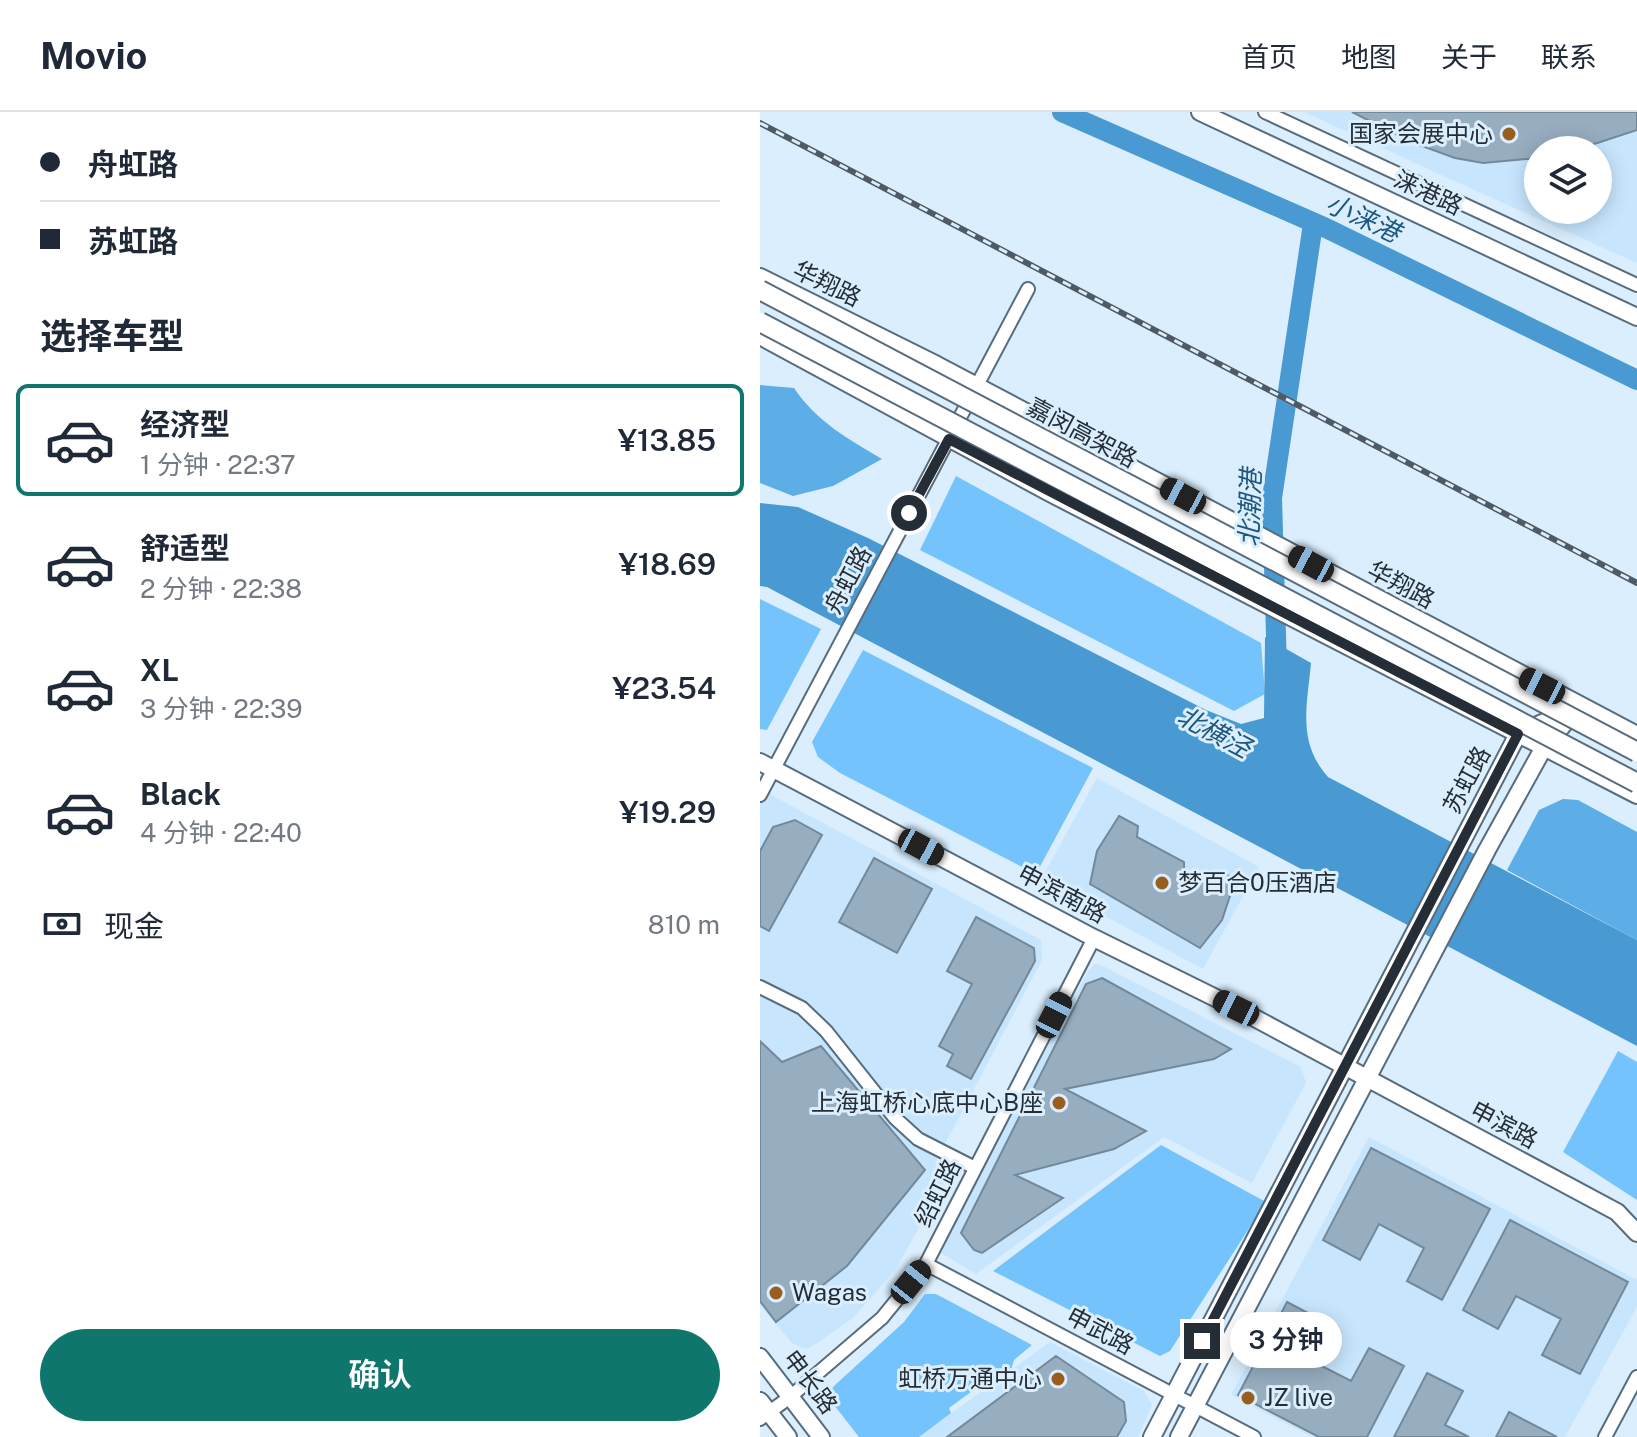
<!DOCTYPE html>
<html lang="zh">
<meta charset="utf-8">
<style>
body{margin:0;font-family:"Public Sans","Noto Sans SC",sans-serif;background:#f2f2f3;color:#1f2937;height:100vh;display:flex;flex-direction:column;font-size:30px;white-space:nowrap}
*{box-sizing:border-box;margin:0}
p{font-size:26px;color:#747a83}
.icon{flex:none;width:44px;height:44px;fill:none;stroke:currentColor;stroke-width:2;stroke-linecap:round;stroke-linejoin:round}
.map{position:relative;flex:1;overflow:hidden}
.sheet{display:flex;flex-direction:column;background:#fff;width:760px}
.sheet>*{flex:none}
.guide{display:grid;align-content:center;height:176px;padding:0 40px;background:#fff}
.tools{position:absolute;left:764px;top:24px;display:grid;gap:16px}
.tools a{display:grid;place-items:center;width:88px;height:88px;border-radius:50%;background:#fff;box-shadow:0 4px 20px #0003;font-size:40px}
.end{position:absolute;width:36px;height:36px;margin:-18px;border:10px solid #252e36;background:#fff;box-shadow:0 0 0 4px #fff}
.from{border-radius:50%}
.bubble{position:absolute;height:56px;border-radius:28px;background:#fff;box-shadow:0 4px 20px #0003;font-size:26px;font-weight:600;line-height:56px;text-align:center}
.car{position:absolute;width:24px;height:48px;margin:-24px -12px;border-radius:10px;box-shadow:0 0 6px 2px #0007;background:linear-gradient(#222 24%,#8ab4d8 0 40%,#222 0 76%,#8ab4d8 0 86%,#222 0)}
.guide b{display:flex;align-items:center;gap:28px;height:76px;font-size:30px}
.guide b+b{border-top:2px solid #e0e1e3}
.guide i{width:20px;height:20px;background:#1f2937}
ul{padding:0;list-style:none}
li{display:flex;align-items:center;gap:24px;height:112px;margin:0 16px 12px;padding:0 24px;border:4px solid transparent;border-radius:12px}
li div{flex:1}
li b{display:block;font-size:30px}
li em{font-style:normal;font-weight:600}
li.active{border-color:#0f766e}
li>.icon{width:72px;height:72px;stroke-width:1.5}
h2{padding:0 40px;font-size:36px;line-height:96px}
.pay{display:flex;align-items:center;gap:20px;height:88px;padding:0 40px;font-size:30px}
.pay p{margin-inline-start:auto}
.primary-button{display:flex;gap:16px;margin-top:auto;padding:16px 40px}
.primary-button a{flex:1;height:92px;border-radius:48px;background:#0f766e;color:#fff;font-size:32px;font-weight:600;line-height:92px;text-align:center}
header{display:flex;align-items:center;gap:48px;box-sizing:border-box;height:112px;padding:0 40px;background:#fff;border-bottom:2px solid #e0e1e3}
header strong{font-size:38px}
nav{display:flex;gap:44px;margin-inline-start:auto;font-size:28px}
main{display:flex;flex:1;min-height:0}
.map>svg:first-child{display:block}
.built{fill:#c7e6fe;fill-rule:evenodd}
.green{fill:#74c3fd}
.forest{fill:#5dade7}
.water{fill:#499ad2}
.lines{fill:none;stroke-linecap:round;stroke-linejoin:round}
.river{stroke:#499ad2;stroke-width:20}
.building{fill:#97aec0;stroke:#73899a;stroke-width:2}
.minor-casing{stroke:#576c7d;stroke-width:16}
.major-casing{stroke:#576c7d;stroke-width:20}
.minor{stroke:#fff;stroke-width:12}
.major{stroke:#fff;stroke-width:16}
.rail-casing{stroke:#4f5a64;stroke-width:6}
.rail{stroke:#daeefd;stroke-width:3;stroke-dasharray:9;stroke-linecap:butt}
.highway-bridge-casing{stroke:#576c7d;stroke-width:22;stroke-linecap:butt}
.highway-bridge{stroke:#fff;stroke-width:18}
.route{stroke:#252e36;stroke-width:10}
.poi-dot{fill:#995d1f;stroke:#daeefd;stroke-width:3}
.labels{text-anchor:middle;stroke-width:6;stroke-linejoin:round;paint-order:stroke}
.poi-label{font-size:24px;fill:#252e36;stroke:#daeefd;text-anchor:end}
.street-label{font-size:24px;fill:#252e36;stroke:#daeefd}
.water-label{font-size:26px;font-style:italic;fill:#1e587f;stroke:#daeefd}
</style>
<header>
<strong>Movio</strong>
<nav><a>首页</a><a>地图</a><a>关于</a><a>联系</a></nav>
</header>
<main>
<section class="sheet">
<div class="guide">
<b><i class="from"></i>舟虹路</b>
<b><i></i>苏虹路</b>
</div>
<h2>选择车型</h2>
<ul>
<li class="active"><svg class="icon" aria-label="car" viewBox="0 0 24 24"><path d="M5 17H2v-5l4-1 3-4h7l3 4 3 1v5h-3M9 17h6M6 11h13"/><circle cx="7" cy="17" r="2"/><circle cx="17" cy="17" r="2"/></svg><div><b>经济型</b><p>1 分钟 · 22:37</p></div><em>¥13.85</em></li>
<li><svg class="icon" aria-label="car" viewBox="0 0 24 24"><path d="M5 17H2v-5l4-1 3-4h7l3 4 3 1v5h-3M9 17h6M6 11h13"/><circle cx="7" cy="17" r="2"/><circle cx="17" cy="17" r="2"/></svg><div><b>舒适型</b><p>2 分钟 · 22:38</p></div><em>¥18.69</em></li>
<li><svg class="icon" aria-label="car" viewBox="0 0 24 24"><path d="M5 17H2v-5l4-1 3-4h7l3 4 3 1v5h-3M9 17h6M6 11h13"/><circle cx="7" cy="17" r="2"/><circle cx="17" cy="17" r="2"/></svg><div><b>XL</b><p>3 分钟 · 22:39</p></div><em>¥23.54</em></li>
<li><svg class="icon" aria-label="car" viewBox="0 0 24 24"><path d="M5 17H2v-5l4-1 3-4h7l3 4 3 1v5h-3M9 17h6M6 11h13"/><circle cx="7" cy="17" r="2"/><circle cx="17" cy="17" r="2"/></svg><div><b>Black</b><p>4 分钟 · 22:40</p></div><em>¥19.29</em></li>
</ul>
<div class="pay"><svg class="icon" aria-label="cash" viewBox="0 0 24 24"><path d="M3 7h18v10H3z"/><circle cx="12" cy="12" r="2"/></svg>现金<p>810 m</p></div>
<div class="primary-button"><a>确认</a></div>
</section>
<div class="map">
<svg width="877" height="1325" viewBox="0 0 877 1325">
<rect width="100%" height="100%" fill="#daeefd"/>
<!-- built -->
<path class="built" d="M544,0H877V151L690,67ZM778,38H838V98H778Z
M337,666L499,755L443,857L280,769Z
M0,677L281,828L282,848L175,1051L190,1060L136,1157L93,1206L50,1236H43L32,1231L0,1193Z
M334,852L341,853L541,955L546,971L492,1071L404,1025L216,1162L181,1141V1133L327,861Z
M609,1025L877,1168V1195L805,1325H552L471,1283Z
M290,1230L384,1279L392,1293L378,1325H158Z"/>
<!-- green -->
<path class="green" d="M196,364L501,531L505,582L474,599L160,438Z
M0,487L61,517L7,618L0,617Z
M103,538L333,656L276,762L80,661L58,645L52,630Z
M858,939L877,950V1088L803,1040Z
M401,1033L506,1090L410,1239L400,1244L233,1159Z
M165,1182H176L272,1233L254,1248L251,1258L231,1275L219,1274L189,1296L191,1301L159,1325H99L67,1284L74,1274L144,1210Z"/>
<!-- forest -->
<path class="forest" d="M0,273L34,276C56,309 88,327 122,347L73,374L33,384L0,371Z
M803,687L818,688L877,720V828L747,758L779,698Z"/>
<!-- water -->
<path class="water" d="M0,391L38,395L108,426L446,598L481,612L504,606L505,525L551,551C547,594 537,630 568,665L877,828V934L7,475L0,474Z"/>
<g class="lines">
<!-- river -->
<path class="river" d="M302,0L566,116L877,268
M517,557L512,386L553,112"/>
</g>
<!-- building -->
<path class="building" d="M592,0H877V18L816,38H778V46L723,51L695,46L654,31Z
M359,704L378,714L377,725L424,750V759L444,769L450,758L476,766L462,808L440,836L330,772L337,739Z
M35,708L62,723L9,819L0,814V739L13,715Z
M114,746L172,777L137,841L79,810Z
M216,805L274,836L275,849L211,967L187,954L193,942L179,934L212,872L187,859Z
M342,866L471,937L454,947L305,977L386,1019L354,1037L255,1063L303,1086L222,1141L214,1138L201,1121L326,872Z
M0,929L22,950L61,934L165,1058L87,1154L16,1210L0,1189Z
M611,1036L730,1097L682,1188L647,1169L664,1136L619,1112L600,1148L563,1128Z
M750,1108L868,1170L820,1262L782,1243L801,1207L756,1184L738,1217L703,1198Z
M527,1190L565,1210L546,1246L591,1269L609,1236L644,1254L607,1325H559L478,1283Z
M296,1244L364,1290L366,1309L357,1325H187Z
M667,1261L703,1279L685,1313L709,1325H634Z
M749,1300L797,1325H736Z"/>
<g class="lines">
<!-- minor casing -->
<g class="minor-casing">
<path id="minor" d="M505,0L877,173
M0,683L268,177
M0,875L42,896L66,919L135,1006L158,1027L215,1056
M166,1152L494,1325
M0,1307L30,1285L122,1206L166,1152L334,826
M845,1325L877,1265"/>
</g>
<!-- major casing -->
<g class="major-casing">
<path id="major" d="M440,0L877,205
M0,165L177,253L877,623
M0,224L290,381L877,683
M0,650L334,826L476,896L857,1100L877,1121
M0,1245L61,1325
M0,1289L28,1325
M392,1325L758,622L811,598
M419,1325L727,738L784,635L816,598"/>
</g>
<!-- minor -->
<use href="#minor" class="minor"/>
<!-- major -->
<use href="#major" class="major"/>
<!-- rail casing -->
<g class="rail-casing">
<path id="rail" d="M0,11L877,471"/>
</g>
<!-- rail -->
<use href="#rail" class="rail"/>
<!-- highway-bridge casing -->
<g class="highway-bridge-casing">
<path id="highway-bridge" d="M0,178L877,640
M0,210L877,671"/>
</g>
<!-- highway-bridge -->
<use href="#highway-bridge" class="highway-bridge"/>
</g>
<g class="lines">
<!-- route -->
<path class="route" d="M149,401L189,327L758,622L442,1229"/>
</g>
<!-- markers -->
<g class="poi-dot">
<circle cx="749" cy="22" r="8"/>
<circle cx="402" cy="771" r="8"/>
<circle cx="299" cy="991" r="8"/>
<circle cx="16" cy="1181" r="8"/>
<circle cx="298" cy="1267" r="8"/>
<circle cx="488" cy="1286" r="8"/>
</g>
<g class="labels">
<!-- poi labels -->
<g class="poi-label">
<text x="733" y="30">国家会展中心</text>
<text x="418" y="779" text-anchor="start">梦百合0压酒店</text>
<text x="283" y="999">上海虹桥心底中心B座</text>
<text x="32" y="1189" text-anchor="start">Wagas</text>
<text x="282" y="1275">虹桥万通中心</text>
<text x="504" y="1294" text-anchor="start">JZ live</text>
</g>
<!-- street labels -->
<g class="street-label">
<text transform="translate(668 81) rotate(25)" y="8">涞港路</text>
<text transform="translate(67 172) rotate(26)" y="8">华翔路</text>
<text transform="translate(322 321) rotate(28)" y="8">嘉闵高架路</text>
<text transform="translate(88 468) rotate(-62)" y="8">舟虹路</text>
<text transform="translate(641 473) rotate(28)" y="8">华翔路</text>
<text transform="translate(707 668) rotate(-62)" y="8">苏虹路</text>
<text transform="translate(302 782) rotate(28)" y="8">申滨南路</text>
<text transform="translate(744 1013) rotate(28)" y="8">申滨路</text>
<text transform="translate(178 1081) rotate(-63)" y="8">绍虹路</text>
<text transform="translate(340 1219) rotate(28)" y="8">申武路</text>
<text transform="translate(50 1270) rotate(53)" y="8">申长路</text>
</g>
<!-- water labels -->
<g class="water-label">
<text transform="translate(603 106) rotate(25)" y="9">小涞港</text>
<text transform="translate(490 396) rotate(-88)" y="9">北潮港</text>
<text transform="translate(454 620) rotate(28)" y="9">北横泾</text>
</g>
</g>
</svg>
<div class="tools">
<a><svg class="icon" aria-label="layers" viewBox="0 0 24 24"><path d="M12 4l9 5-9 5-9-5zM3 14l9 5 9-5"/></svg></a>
</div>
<i class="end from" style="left:149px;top:401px"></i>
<i class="end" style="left:442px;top:1229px"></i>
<div class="bubble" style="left:470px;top:1200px;width:112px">3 分钟</div>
<i class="car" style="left:423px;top:384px;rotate:298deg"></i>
<i class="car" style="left:551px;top:452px;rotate:298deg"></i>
<i class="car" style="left:782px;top:574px;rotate:297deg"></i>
<i class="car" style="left:161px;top:735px;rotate:118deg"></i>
<i class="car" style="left:476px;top:896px;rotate:296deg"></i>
<i class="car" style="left:294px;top:903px;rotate:27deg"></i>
<i class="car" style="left:151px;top:1170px;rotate:39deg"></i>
</div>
</main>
